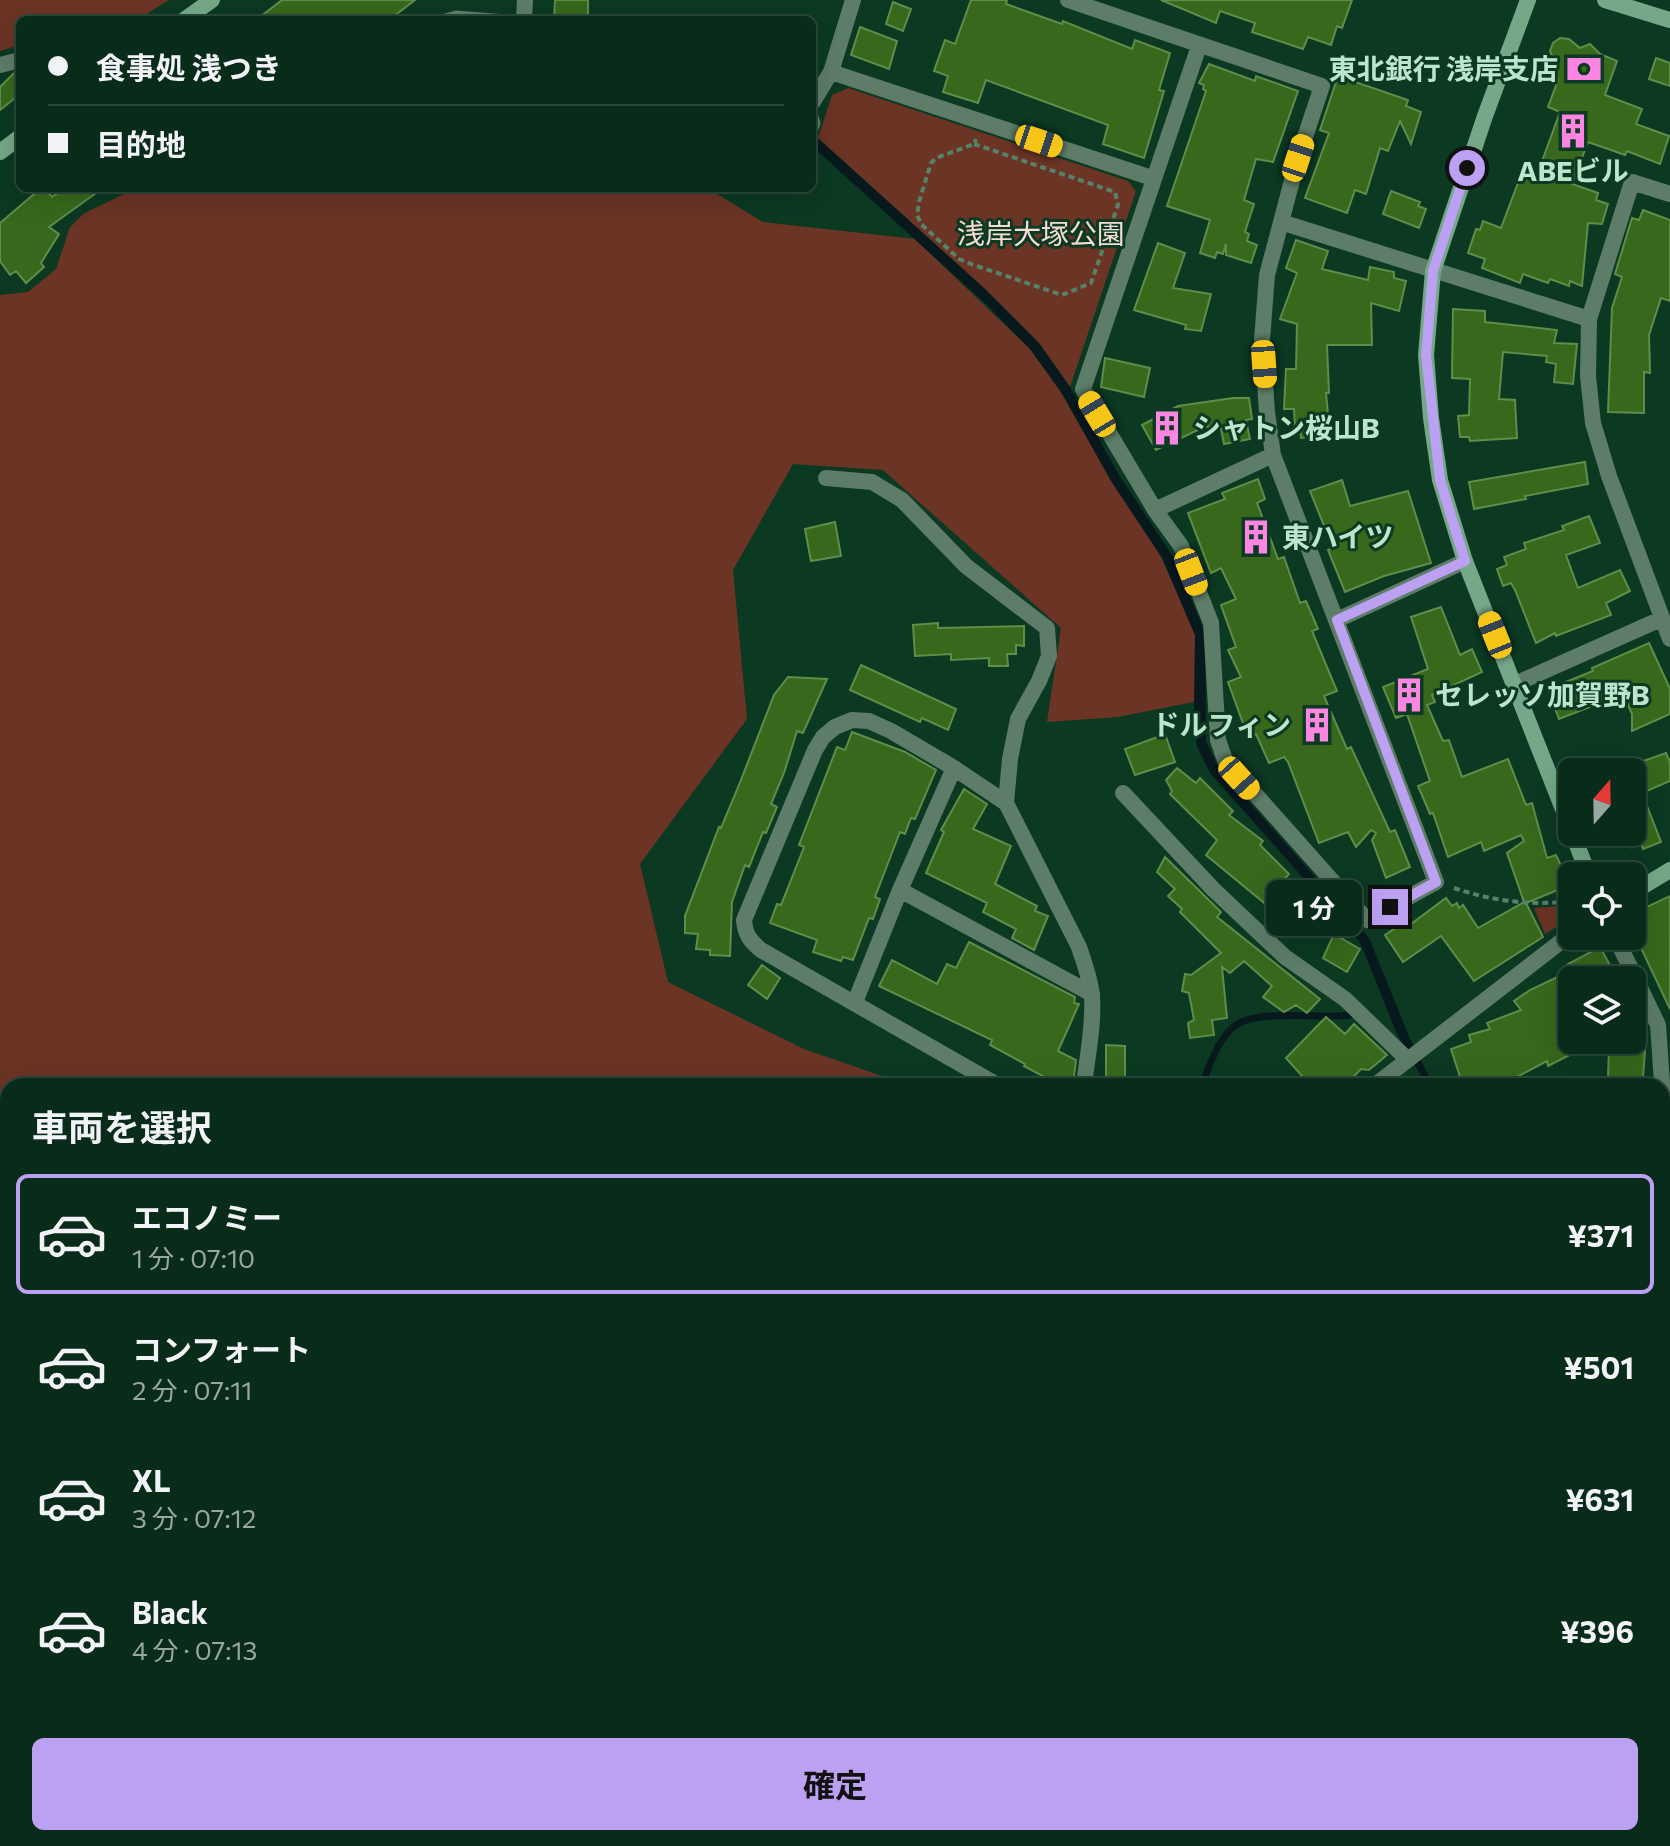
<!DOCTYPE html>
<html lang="ja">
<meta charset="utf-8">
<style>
body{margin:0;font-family:Commissioner,"Noto Sans JP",sans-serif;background:#113323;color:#f1f3f6;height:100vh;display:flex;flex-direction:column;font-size:30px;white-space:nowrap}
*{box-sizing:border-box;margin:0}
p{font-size:26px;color:#98a7a2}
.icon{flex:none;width:44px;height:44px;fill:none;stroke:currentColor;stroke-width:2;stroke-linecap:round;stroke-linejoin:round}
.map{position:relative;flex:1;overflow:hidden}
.details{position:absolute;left:0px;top:1078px;width:1670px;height:768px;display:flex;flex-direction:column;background:#082b1a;border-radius:24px 24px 0 0;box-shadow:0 8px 32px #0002,0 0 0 2px #294739}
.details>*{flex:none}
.hud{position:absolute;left:16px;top:16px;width:800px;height:176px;border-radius:12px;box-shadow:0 8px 32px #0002,0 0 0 2px #294739;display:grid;align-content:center;height:176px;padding:0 32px;background:#082b1a}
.needle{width:52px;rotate:20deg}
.tools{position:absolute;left:1558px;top:758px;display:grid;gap:16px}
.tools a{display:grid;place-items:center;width:88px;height:88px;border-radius:12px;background:#082b1a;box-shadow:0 8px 32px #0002,0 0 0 2px #294739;font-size:40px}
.end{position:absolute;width:36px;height:36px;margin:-18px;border:10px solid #bca0f2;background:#111;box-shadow:0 0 0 4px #111}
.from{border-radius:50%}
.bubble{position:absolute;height:56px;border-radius:12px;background:#082b1a;box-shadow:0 8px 32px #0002,0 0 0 2px #294739;font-size:26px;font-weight:700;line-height:56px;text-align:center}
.car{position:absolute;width:24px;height:48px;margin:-24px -12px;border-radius:10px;box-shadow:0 0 6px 2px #0007;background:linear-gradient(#f5c518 24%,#345 0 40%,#f5c518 0 76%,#345 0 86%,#f5c518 0)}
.hud b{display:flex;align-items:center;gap:28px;height:76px;font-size:30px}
.hud b+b{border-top:2px solid #294739}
.hud i{width:20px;height:20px;background:#f1f3f6}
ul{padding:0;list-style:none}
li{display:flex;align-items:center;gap:24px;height:120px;margin:0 16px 12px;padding:0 16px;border:4px solid transparent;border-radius:12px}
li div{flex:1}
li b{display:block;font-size:30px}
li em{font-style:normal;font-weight:700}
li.current{border-color:#bca0f2}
li>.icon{width:72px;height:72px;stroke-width:1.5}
h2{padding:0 32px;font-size:36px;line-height:96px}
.button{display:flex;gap:16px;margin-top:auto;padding:16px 32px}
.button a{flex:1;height:92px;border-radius:12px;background:#bca0f2;color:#111;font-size:32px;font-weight:700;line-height:92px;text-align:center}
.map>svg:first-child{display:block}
.green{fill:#6b3425}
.water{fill:#08191d}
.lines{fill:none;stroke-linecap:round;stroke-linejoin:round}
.stream{stroke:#08191d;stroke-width:7}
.building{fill:#37681c;stroke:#5f8d4a;stroke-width:2}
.path{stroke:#57826a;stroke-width:4;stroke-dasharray:6 4;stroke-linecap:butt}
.lane{stroke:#5d7d68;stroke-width:9}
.street{stroke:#5d7d68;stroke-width:16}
.secondary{stroke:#74a888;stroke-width:16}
.route{stroke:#bca0f2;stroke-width:10}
.labels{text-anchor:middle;stroke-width:6;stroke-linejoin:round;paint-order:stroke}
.poi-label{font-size:28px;font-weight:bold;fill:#bde5cb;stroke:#0b3922;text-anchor:start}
.park-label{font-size:28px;fill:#f4dbd4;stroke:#0b3922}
</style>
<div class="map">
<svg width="1670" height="1846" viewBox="0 0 1670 1846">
<rect width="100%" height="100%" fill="#0b3922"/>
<!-- green -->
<path class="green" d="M0,0H169L137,20H20V45L0,51Z
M848,88L1128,181L1136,191L1070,387L1039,343L985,289L818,138L832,95Z
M136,188H707L763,222L915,239L1030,349L1061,392L1162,558L1195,635L1194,702L1118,717L1047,722L1061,628L883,470L793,464L733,570L747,719L640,864L668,982L804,1049L911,1086H8V1753L0,1767V295L28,292L56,269L70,227L83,214Z
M1572,905V917L1545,934L1534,908Z
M1662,1587L1670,1596V1777L1662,1782Z
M1233,1838H1612L1617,1846H1232Z"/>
<!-- water -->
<path class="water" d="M812,133L985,289L1039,343L1070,387L1119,475L1172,555L1205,632L1206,741L1218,767L1369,938L1410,1039L1434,1086H1427L1397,1034L1360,942L1210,773L1197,746L1194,728L1195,635L1162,558L1111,481L1061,392L1030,349L987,305L812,146Z"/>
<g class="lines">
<!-- stream -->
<path class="stream" d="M1202,1086C1208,1067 1219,1037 1236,1025C1258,1009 1321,1019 1350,1015
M891,1838L897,1846"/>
</g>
<!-- building -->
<path class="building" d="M282,0H415L389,20H256Z
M555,0H588V20H554Z
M971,0H1007L1006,4L1062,24L1063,21L1132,49L1135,40L1170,53L1159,90L1164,91L1144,158L1103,144L1108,125L986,80L978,103L943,92L948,76L934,71L945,40L955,44Z
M1161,0H1352L1342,28L1337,26L1331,45L1308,37L1303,49L1252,32L1255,23L1220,11L1216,23Z
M893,2L911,9L903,31L886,24Z
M860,27L897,41L889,69L851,55Z
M1560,38L1569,39L1580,48L1590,44L1600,54L1617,61L1605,95L1642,109L1636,124L1669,136L1660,164L1627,151L1625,155L1588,142L1572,184L1598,193L1596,200L1608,204L1602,224L1588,223L1582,286L1570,281L1569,286L1550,279L1548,283L1523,274L1520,283L1482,268L1485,259L1468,253L1476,229L1480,230L1483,221L1501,228L1524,167L1538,172L1560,112L1548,107L1558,80L1551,77L1556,65L1550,51L1553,43Z
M1656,58L1670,63V86L1649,79Z
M1209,64L1255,81L1256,76L1298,91L1273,162L1256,159L1244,200L1254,204L1245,232L1249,234L1247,241L1257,245L1251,263L1226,255V244L1223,254L1217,252L1215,258L1200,253L1210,220L1167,206L1206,91L1203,89L1204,85L1199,83Z
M20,71V94L0,110V87L14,73Z
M1338,76L1408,100L1406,106L1421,112L1411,144L1400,121L1388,151L1380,148L1366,194L1355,190L1347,213L1305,198L1329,133L1320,130Z
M41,188H44L52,197L65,188H103L49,227L59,234L41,263L44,267L26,283L16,271L10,275L0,261V223Z
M1391,191L1420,202L1418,206L1426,209L1419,228L1383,214Z
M1643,210L1670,220V301L1661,298L1649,335L1650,373L1644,372V413L1608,412L1612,308L1622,277L1615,274L1632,218L1639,220Z
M1296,240L1328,251L1322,269L1368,280L1370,267L1394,272V278L1406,281L1399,311L1371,303L1372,345H1327L1329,393H1326L1330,435L1301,438L1300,429L1295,430L1294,409H1284L1286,369H1296L1297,324L1280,319L1297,273L1286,268Z
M1158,243L1185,253L1173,288L1211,294L1201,331L1185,329L1186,325L1134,310Z
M1453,309L1485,311V322L1557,330L1554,343L1577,344L1573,384L1554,382L1556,364L1546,362L1547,356L1503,352L1499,399L1515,400L1517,438L1470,441L1469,437H1460L1458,416L1469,415L1470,379L1452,378Z
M1105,358L1150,368L1144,397L1101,387Z
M1233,398H1249L1252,419L1246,420L1250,439L1224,444L1220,424L1202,428L1156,450L1142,425L1178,406Z
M1585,462L1588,484L1525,496L1526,499L1474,509L1469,482Z
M1258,479L1265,499L1257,503L1278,559L1284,557L1300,603L1306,601L1318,629L1312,631L1337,691L1324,696L1347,749L1351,747L1390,832L1395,830L1410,867L1386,878L1372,840L1376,833L1371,830L1356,847L1348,832L1319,843L1288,762L1284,757L1269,763L1256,734L1248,737L1228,682L1241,677L1228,650L1236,647L1221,605L1236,599L1221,568L1211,573L1188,513L1225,499L1222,493Z
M1342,480L1350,506L1408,491L1431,563L1384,576L1345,592L1328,550L1333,548L1310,491Z
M1589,516L1600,543L1566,555L1578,588L1620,570L1630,591L1606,603L1611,615L1556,636L1555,633L1536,643L1515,590L1511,583L1503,586L1497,569L1507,565L1504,557L1526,549L1524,543L1564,530L1562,526Z
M835,522L841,556L811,561L805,529Z
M1441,607L1460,655L1472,649L1482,672L1432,695L1435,702L1427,705L1443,741L1449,740L1462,777L1508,759L1526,805L1532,803L1547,858L1556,855L1570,885L1526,903L1543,937L1474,981L1441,936L1403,962L1385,935L1407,920L1411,924L1446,898L1452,906L1457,903L1459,908L1463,905L1478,928L1524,902L1507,853L1524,841L1521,835L1484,851L1481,842L1448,857L1433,813L1430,814L1418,786L1430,781L1407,714L1396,718L1383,687L1428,669L1411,617Z
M938,623V628L1024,626V646L1016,645V654H1007L1008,666H989V658L951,660V654L915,656L913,625Z
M1649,643L1670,689V714L1632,731V714L1623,694L1559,719L1548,689L1593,671L1592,668Z
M861,665L956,709L948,730L922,718L920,722L850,690Z
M788,677L827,679L803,733L797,731L784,773L771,804L777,807L766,833L763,832L749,867L745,865L732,902L730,956L710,955V950L696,949L698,934L685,933V916L719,827L721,828L739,785L774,695Z
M852,732L905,752L936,770L915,819L911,818L905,834L900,832L875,897L880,899L873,919L869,918L853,960L843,957L841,961L813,952L817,940L770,923L777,904L781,905L804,847L799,845L837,747L845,750Z
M1165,734L1175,762L1135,775L1125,749Z
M1666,753L1670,762V781L1642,793L1661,842L1643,849L1641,844L1632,847V765Z
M1177,768L1196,783L1200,778L1233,811L1229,815L1263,841L1260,845L1289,874L1279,885L1306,908L1291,925L1206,855L1217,840L1170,794L1172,791L1166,780Z
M964,789L987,804L973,829L1011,846L995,884L1037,906L1035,911L1048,916L1034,950L1012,938L1016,929L983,912L987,903L926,873L944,832L941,830Z
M1165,857L1221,912L1217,917L1320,999L1307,1013L1296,1005L1284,1012L1263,997L1272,986L1244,961L1230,973L1222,967L1227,1018L1212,1020L1214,1035L1190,1038L1188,1023L1194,1020L1189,993L1182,991L1185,974L1191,975L1221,953L1180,912L1182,909L1168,896L1175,889L1157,872Z
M1670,896V1009L1632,929V914Z
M1334,934L1360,949L1347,972L1323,958Z
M969,942L1075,997L1074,1003L1079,1004L1058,1051L1076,1060L1074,1076L1069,1086H1061L1024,1066L1025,1064L990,1045L992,1040L879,986L892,960L937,984L947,964L956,968Z
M1600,947L1618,980H1578L1572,971V1040H1599L1548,1066L1547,1061L1500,1086H1463L1451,1049L1471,1042L1469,1035L1490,1029L1487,1023L1521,1010L1514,1001L1530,990L1572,970L1568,964Z
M762,965L780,978L767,999L748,985Z
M1326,1017L1345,1034L1354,1024L1387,1055L1369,1070L1361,1069L1345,1086H1311L1286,1058Z
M1106,1045L1125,1046V1086H1106Z
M1609,1048L1645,1051L1643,1077H1608Z"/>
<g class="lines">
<!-- path -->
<path class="path" d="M974,144L1115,192L1118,205L1091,283L1062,295L971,264L959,259L921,224L917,215L919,202L931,163L936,158L974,144L976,139
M1454,888C1492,901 1531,906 1572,901
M0,1253L8,1255
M0,1293L8,1295"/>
<!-- lane -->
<path class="lane" d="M445,18L456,15L518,20
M812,110L816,123L812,134
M0,1783L8,1771
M692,1838L697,1846
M723,1838L726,1846
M567,1846L587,1838"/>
<!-- street -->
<path class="street" d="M1068,0L1322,86L1298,158L1267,275L1262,340L1267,412L1273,455L1436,882L1367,920L1225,760L1218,740L1211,623L1181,546L1155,510L1083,389L1199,46
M524,20L525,0
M0,65L20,60
M831,72L1152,178
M812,103L831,72L853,0
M1670,194L1632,182L1589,319L1588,376L1593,423L1609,476L1670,639
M1281,222L1589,319
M826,478L872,482L902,500L966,566L1047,628L1049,656L1039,681L1018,719L1010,759L1006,803
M1155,510L1273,455
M1337,620L1465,561
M1515,684L1661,619
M1123,793L1213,889L1285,957L1345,999L1408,1060
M900,890L1092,994
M1615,936L1658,1025L1670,1198
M855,1002L900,890L954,768
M999,1086L761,950C750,941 745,934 744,920L815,750L823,737L835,727L852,720L869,721L891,731L954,768L1006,803L1079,947C1084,963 1091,980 1092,997C1094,1026 1087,1057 1084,1086
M1374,1086L1572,933
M1662,1209L1670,1208
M1662,1462L1670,1459
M1662,1817L1670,1811
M1133,1838L1138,1846
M1206,1838L1210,1846
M1626,1843L1633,1838
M828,1846L832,1838
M984,1846L994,1838"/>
<!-- secondary -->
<path class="secondary" d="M1528,0L1485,116L1433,271L1426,355L1431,418L1440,480L1465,561L1572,832
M1605,0L1670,20
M184,20L212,0
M0,152L20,137
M1572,832L1589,876
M1632,893L1670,870"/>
</g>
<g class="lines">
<!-- route -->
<path class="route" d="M1390,907L1436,882L1337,620L1465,561L1440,480L1426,355L1433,271L1467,168"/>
</g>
<!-- icons -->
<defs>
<g id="bank-bare" transform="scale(2.76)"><path d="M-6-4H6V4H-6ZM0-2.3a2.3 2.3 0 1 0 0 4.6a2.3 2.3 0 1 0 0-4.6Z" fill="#fd86e2" stroke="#0b3922" stroke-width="2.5" paint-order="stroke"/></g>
<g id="building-bare" transform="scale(2.76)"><path d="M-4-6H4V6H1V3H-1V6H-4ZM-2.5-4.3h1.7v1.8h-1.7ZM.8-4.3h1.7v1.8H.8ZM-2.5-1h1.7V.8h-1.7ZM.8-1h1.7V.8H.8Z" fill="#fd86e2" stroke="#0b3922" stroke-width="2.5" paint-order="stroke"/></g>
</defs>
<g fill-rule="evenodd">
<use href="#bank-bare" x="1584" y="69"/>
<use href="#building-bare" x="1573" y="131"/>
<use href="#building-bare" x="1167" y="428"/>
<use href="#building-bare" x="1256" y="537"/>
<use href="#building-bare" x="1409" y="695"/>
<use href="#building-bare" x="1317" y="725"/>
</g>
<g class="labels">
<!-- poi labels -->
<g class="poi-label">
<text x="1558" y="79" text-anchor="end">東北銀行 浅岸支店</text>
<text x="1573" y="181" text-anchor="middle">ABEビル</text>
<text x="1193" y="438">シャトン桜山B</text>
<text x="1282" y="547">東ハイツ</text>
<text x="1435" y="705">セレッソ加賀野B</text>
<text x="1291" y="735" text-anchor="end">ドルフィン</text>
</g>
<!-- park labels -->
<g class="park-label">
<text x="1041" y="244">浅岸大塚公園</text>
</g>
</g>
</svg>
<div class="tools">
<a><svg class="needle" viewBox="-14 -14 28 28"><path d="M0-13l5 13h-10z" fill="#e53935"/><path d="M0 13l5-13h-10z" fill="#98a7a2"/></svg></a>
<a><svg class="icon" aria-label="locate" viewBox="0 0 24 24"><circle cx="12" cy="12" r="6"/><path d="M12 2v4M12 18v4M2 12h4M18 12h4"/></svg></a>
<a><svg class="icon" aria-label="layers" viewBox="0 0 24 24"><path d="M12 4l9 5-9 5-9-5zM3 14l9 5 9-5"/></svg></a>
</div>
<i class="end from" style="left:1467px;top:168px"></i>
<i class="end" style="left:1390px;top:907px"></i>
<div class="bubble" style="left:1266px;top:880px;width:96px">1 分</div>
<i class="car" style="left:1039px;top:141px;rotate:108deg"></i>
<i class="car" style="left:1298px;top:158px;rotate:18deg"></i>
<i class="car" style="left:1264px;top:364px;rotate:176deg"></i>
<i class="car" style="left:1097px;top:414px;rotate:329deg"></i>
<i class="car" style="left:1191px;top:572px;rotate:159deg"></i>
<i class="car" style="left:1495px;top:635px;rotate:338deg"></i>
<i class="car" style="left:1239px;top:778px;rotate:138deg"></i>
<div class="hud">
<b><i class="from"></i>食事処 浅つき</b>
<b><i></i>目的地</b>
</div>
<section class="details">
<h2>車両を選択</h2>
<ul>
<li class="current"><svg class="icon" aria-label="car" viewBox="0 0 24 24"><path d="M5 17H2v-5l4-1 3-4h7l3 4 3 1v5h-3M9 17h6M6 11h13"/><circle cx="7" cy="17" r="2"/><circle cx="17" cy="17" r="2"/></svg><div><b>エコノミー</b><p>1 分 · 07:10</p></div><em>¥371</em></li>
<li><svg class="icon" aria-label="car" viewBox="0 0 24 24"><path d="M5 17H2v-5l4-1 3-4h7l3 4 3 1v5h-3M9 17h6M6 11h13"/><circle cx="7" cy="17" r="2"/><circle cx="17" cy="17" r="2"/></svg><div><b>コンフォート</b><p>2 分 · 07:11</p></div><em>¥501</em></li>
<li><svg class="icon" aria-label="car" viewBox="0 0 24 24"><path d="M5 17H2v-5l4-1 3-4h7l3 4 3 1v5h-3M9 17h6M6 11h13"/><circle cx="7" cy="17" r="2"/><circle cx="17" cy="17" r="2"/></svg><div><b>XL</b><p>3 分 · 07:12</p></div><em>¥631</em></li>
<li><svg class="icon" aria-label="car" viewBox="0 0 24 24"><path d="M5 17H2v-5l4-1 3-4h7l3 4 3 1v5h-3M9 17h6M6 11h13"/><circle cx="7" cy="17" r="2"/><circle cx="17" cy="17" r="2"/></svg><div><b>Black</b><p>4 分 · 07:13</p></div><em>¥396</em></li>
</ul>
<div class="button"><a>確定</a></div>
</section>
</div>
